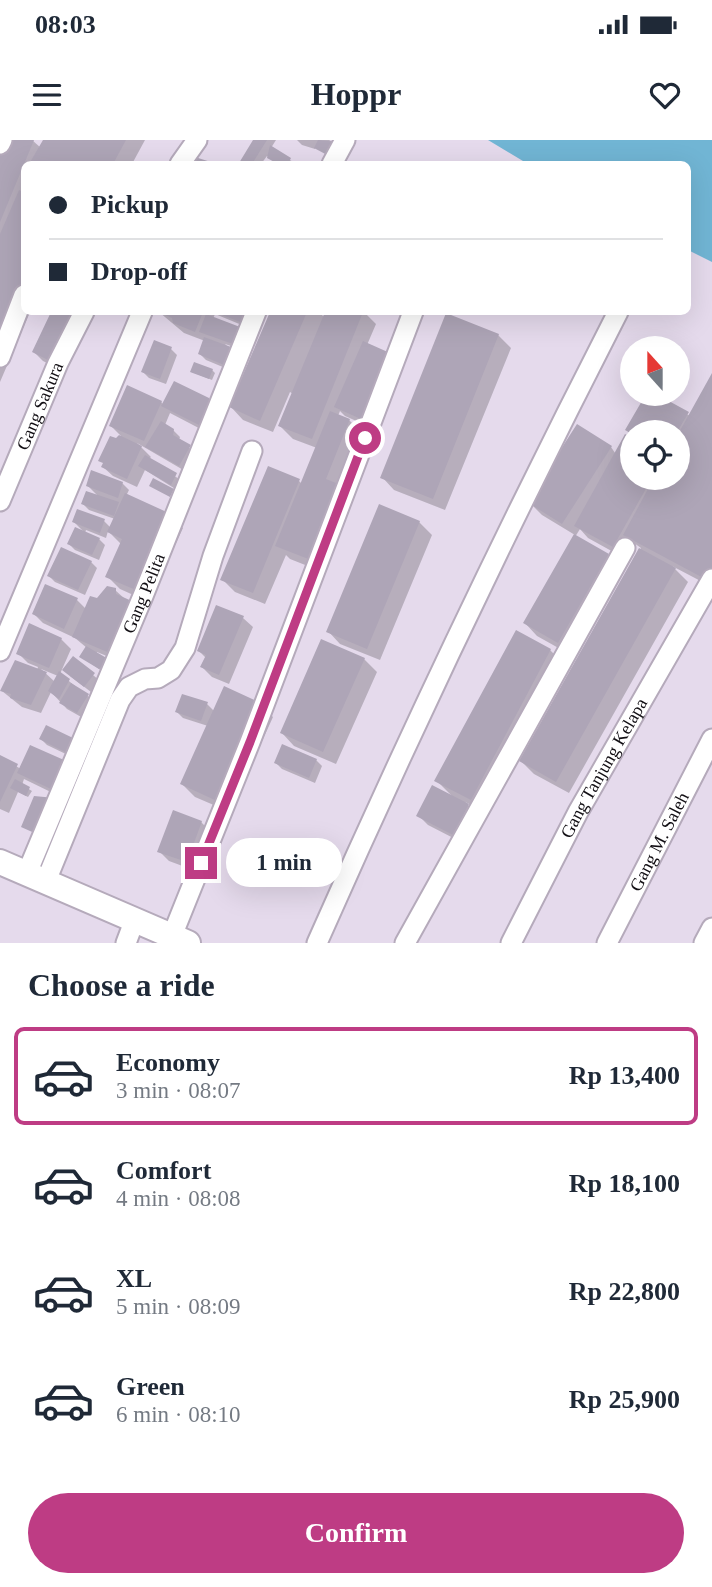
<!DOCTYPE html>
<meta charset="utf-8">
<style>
body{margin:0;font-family:"Times New Roman",serif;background:#f6f6f7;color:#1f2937;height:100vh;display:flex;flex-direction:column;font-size:26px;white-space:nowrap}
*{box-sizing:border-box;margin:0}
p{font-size:23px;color:#747a83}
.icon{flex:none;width:38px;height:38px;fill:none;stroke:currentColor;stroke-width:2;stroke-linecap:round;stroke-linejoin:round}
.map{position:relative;height:803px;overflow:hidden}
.panel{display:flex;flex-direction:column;background:#fff;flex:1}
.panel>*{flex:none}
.guide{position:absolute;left:21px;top:21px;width:670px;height:154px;border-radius:10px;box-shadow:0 7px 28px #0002;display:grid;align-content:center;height:154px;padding:0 28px;background:#fff}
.needle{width:46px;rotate:339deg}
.fabs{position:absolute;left:620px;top:196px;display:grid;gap:14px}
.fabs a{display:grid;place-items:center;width:70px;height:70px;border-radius:50%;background:#fff;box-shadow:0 7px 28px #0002;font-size:35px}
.end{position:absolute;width:32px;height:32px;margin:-16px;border:9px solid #be3c84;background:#fff;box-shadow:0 0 0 4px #fff}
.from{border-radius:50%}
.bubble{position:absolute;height:49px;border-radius:24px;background:#fff;box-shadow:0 7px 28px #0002;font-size:23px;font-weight:800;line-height:49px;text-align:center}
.guide b{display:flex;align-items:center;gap:24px;height:66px;font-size:26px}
.guide b+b{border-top:2px solid #e0e1e3}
.guide i{width:18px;height:18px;background:#1f2937}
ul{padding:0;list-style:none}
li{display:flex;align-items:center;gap:21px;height:98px;margin:0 14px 10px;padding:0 14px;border:4px solid transparent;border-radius:10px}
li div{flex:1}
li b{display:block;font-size:26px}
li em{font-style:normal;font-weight:800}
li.selected{border-color:#be3c84}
li>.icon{width:63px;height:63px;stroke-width:1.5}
h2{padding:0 28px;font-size:32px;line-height:84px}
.button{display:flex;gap:14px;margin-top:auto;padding:14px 28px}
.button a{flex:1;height:80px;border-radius:42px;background:#be3c84;color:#fff;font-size:28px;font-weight:800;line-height:80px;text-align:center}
.status{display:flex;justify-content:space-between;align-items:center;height:49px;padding:0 35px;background:#fff;direction:ltr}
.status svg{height:19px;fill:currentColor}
header{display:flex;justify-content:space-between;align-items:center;height:91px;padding:0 28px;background:#fff;font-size:32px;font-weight:800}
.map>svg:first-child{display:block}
.water{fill:#71b5d4}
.shadow{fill:#0003;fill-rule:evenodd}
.building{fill:#aea5b7}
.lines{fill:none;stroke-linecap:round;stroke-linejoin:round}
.minor-casing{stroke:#b5aabb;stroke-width:23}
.major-casing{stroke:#b5aabb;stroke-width:28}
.minor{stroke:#fff;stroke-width:19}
.major{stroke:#fff;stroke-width:24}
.route{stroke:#be3c84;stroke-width:9}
.labels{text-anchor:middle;stroke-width:5;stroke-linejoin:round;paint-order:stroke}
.street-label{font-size:18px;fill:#110e13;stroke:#fff}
</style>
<div class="status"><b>08:03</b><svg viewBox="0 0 49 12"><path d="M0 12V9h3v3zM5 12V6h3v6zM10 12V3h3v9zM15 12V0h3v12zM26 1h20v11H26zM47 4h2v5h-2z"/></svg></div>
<header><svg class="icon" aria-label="menu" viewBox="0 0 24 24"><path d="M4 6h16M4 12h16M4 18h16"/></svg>Hoppr<svg class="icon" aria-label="heart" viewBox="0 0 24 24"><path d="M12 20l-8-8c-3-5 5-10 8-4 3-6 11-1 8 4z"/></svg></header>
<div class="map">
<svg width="712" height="803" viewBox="0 0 712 803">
<rect width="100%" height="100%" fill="#e5daec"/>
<!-- water -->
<path class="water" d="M488,0H712V122L688,110V24H528Z"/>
<!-- shadow -->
<path class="shadow" d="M0,0H32L41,8L45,0H145L132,24H24V172H30L0,242Z
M256,0H276L271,8L290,20L293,22L291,24H279L267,16L261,24H243L241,23Z
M297,0H329L335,3L316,7L315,9L302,5Z
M53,172H91L63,231L43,221L34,212Z
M159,172H253L249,188L215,174L213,179L240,209L225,204L236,215L230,230L206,220L200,214L205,201L184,193Z
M272,172H319L324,177L326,172H364L376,184L367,205L370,287L345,276L340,271L338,276L349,280L362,293L340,346L353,359L323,432L290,419L286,415L265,464L235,452L222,439L299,341L302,344L317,308L293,299L280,286L293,254L290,252L273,292L243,280L231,267Z
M498,195L511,208L445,370L394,350L382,337Z
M171,209L177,215L166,244L149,238L143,232Z
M212,230L215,233L212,240L192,232Z
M712,236V447L672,426L688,442L569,653L534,634L521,621L641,408L634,403L626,419L588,398L580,389L575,397L608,415L621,428L571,515L537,496L525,483L575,395L542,375L529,362L611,307L632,338H677V292L632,294L627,290L648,254H653L690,276Z
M175,243L214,296L170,273L165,285L173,290L180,297L179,300L196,313L185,331L137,303L151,317L149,319L182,341L177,350L145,330L137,347L113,336L103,327L116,300L121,296L111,286L161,262L164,265Z
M121,342L129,350L126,356L170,375L183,388L149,462L120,449L107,436L122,405L108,391L106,398L86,390L85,393L74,382L104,381L111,388L115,379L89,370L83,364L99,357L88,346Z
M419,382L432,395L380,520L340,504L328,491Z
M99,399L105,405L99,420L75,410L69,404Z
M91,422L97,428L85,455L55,442L49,436Z
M115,450L125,459L121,522L97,512L96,514L108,521L106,534L82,517L87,508L75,498L43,483L34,474L77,460L86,469Z
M243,478L253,487L229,544L212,537L202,527L206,518L199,511Z
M61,499L71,509L60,534L94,561L83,578L67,569L51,552L41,573L22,567L2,551L37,530L38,527L28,523L18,513ZM41,529L58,536L55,542Z
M550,510L563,523L484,671L465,662L478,675L463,703L428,685L418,675L453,657L437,641Z
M73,518L100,541L91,552L70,536Z
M364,519L377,532L336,624L294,606L282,593Z
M207,564L215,572L260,564L273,577L230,672L195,657L182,644L208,586L183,578L177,572Z
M41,599H72L78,606L72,617L47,605Z
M0,617L21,629L63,622L61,657L24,639L22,645L32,651L28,657L18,652L9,673L0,669Z
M316,620L322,626L315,643L282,629L276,623Z
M201,682L211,692L196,731L169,721L159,711Z"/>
<!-- building -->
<path class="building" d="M5,0H34L0,82V13Z
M43,0H126L113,24H29Z
M253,0H267L252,24H241L239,23Z
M318,0L336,2L329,16L314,8Z
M270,5L291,18L288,24H278L267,18Z
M195,17L217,24H190Z
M19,50L24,52V142L0,200V94Z
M51,172H78L54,223L32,212Z
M158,172H203L195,192L173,183L172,178Z
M214,172H248L243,183Z
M270,172H307L260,281L229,267Z
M325,172H363L312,299L278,286Z
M446,173L499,194L433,359L380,338Z
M206,174L240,187L233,204L199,192Z
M204,197L231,207L224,225L198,214Z
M154,200L172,207L160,239L141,232Z
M363,201L390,213L361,279L334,267Z
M194,222L213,229L209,239L190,232Z
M712,233V431L707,440L623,395L654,338H677V296Z
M174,241L209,258L213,271L205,288L161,266Z
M127,245L162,261L144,301L109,286Z
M646,254H656L689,272L677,292L632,294L625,290Z
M330,271L350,279L326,339L341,345L311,420L275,406Z
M161,281L174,289L173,295L191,305L179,326L145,307Z
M577,284L612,306L562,384L527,362Z
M625,294L632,298V338H652L613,407L574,386Z
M119,295L142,306L127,339L101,327L103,323L98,321L110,296L116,298Z
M145,315L177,333L171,345L138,326Z
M268,326L300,339L253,453L220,440Z
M91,330L123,342L118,358L86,346Z
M153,338L174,349L170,357L149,346Z
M86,351L119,362L114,376L81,364Z
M125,353L171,374L136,450L105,437L122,399L107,392Z
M379,364L420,381L367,509L326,492Z
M77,369L105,379L100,393L72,382Z
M75,387L100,398L92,415L67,404Z
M574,394L609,414L558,503L523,483Z
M61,407L92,421L78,450L47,436Z
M639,408L676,428L556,642L519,621Z
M45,444L78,458L64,489L32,474Z
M107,446L116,448V454L134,462L112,514L72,497L90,456L97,458Z
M216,465L244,476L219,535L200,527L206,515L197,511Z
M29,483L62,498L49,528L16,514Z
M516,490L551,509L471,660L434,641Z
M321,499L365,518L323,612L280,593Z
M86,506L110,520L99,529L79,517Z
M73,516L95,533L84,547L62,530Z
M15,520L47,532L31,565L10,558L11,554L0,551Z
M59,531L70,539L59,559L48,551Z
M71,543L89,554L77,573L59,563Z
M224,546L261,563L217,661L180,644Z
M182,554L208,562L201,581L175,572Z
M46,585L73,598L65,612L39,599Z
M282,604L317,619L309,638L274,623Z
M30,605L64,620L51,649L17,633Z
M0,615L18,624L0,662Z
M15,639L30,647L26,656L10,648Z
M432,645L469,664L453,695L416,676Z
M34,656L55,658L39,695L21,687Z
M173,670L202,681L187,722L157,712Z"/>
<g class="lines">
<!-- minor casing -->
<g class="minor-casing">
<g id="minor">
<path d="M0,4L2,0"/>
<path d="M180,24L197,0"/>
<path d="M332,24L345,0"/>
<path d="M0,217L24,155"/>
<path id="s1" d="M0,361L58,223L84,172"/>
<path d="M0,511L142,172"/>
<path id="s2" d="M27,733L143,456L256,172"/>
<path d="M46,741L120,560L129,547L145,539L158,538L171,530L185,508L213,416L252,311"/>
<path d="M172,796L250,602L413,172"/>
<path d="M126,803L135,779"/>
<path d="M317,803C411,590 512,379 618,172"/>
<path d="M405,803L625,408"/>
<path id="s3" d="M511,803L578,672L712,439"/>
<path id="s4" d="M607,803L712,599"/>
<path d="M704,803L712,788"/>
</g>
</g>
<!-- major casing -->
<g class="major-casing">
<path id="major" d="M0,722L188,803"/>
</g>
<!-- minor -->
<use href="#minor" class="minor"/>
<!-- major -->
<use href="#major" class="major"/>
</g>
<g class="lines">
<!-- route -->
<path class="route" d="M201,723L250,602L365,298"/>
</g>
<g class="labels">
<!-- street labels -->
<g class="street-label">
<text dy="6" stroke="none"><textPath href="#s1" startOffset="103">Gang Sakura</textPath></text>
<text dy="6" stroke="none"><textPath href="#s2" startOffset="303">Gang Pelita</textPath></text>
<text dy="6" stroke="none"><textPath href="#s3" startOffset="198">Gang Tanjung Kelapa</textPath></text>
<text dy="6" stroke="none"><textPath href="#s4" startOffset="114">Gang M. Saleh</textPath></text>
</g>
</g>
</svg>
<div class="fabs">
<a><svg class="needle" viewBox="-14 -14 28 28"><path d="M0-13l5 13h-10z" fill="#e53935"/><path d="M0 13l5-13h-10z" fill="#747a83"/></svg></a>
<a><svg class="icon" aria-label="locate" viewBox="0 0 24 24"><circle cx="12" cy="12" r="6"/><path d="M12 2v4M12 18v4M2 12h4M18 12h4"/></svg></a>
</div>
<i class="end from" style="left:365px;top:298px"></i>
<i class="end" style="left:201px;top:723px"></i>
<div class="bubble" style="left:226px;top:698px;width:116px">1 min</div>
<div class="guide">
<b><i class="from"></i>Pickup</b>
<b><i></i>Drop-off</b>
</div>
</div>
<section class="panel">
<h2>Choose a ride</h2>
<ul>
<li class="selected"><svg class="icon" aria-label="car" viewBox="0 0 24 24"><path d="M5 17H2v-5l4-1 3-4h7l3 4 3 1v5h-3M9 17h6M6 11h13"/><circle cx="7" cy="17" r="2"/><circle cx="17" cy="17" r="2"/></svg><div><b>Economy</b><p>3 min · 08:07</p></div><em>Rp 13,400</em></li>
<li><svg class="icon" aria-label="car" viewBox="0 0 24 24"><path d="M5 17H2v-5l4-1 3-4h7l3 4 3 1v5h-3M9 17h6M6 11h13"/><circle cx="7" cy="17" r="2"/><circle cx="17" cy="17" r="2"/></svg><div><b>Comfort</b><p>4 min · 08:08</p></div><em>Rp 18,100</em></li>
<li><svg class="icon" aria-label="car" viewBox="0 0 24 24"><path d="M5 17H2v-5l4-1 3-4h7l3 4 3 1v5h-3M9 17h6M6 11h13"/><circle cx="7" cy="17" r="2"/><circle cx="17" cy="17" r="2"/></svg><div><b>XL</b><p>5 min · 08:09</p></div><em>Rp 22,800</em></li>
<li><svg class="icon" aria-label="car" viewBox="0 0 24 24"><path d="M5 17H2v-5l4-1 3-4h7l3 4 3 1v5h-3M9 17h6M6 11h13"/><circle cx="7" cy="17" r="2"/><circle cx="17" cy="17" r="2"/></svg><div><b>Green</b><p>6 min · 08:10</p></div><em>Rp 25,900</em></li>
</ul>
<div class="button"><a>Confirm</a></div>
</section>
